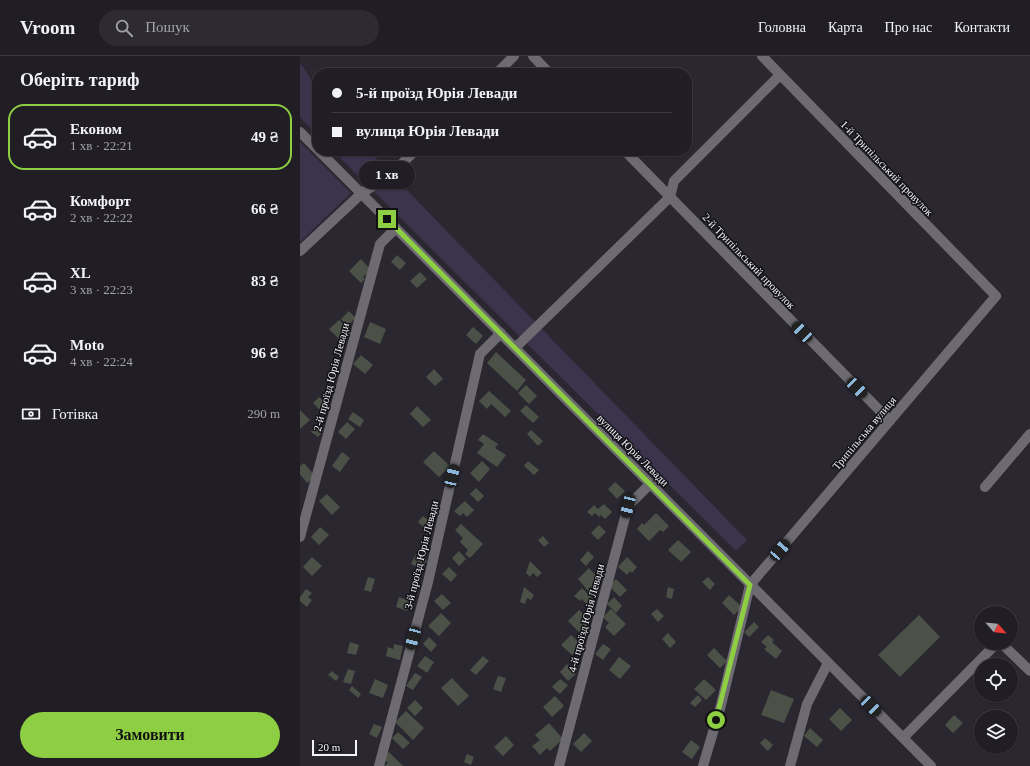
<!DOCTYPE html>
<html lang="uk">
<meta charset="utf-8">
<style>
body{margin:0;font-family:"Times New Roman",serif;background:#2d2a32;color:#f1f3f6;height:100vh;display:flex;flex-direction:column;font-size:15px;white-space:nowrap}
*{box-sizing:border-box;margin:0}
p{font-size:13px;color:#a2a2a7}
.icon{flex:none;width:22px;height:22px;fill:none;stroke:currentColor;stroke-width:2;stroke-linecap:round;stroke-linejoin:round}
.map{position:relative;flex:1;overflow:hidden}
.details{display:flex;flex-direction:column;background:#201d25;width:300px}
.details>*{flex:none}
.banner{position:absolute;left:12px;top:12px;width:380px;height:88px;border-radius:16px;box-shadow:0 1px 3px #0004,0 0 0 1px #3d3b42;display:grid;align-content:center;height:88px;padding:0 20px;background:#201d25}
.needle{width:26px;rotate:117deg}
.controls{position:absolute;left:674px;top:550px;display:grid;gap:8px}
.controls a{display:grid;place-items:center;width:44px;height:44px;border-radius:50%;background:#201d25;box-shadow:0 1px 3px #0004,0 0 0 1px #3d3b42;font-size:20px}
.scale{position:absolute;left:12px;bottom:10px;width:45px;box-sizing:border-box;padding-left:4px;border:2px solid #f3f2f9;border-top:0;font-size:11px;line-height:14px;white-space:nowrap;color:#f3f2f9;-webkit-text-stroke:3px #121115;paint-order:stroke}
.end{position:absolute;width:18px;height:18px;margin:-9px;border:5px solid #8ece43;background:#111;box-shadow:0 0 0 2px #111}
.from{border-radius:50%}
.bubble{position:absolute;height:28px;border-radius:14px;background:#201d25;box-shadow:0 1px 3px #0004,0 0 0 1px #3d3b42;font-size:13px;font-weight:700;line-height:28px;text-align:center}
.car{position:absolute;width:12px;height:24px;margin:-12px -6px;border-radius:5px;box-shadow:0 0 3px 1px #0007;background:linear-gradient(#222 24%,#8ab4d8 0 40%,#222 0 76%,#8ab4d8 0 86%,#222 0)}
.banner b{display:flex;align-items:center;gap:14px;height:38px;font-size:15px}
.banner b+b{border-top:1px solid #3d3b42}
.banner i{width:10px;height:10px;background:#f1f3f6}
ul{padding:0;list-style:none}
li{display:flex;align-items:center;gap:12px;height:66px;margin:0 8px 6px;padding:0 12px;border:2px solid transparent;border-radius:16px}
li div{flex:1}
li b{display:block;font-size:15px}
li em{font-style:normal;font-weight:700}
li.active{border-color:#8ece43}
li>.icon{width:36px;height:36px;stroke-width:1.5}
h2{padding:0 20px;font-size:18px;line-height:48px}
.pay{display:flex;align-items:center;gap:10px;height:44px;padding:0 20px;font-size:15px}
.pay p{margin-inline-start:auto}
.action{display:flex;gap:8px;margin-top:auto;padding:8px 20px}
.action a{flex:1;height:46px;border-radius:24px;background:#8ece43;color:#111;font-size:16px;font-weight:700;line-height:46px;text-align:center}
header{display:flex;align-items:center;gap:24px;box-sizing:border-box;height:56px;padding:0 20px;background:#201d25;border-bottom:1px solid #3d3b42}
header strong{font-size:19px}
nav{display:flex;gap:22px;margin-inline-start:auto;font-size:14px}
.search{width:280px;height:36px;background:#2d2a32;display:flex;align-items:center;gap:10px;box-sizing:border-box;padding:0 14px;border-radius:22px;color:#a2a2a7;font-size:15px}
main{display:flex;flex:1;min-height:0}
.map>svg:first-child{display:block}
.green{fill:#3a344c}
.building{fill:#4b5147}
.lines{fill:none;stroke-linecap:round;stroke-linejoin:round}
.minor{stroke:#6d6b71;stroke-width:10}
.route{stroke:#8ece43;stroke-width:5}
.labels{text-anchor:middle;stroke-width:3;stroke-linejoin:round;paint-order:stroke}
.street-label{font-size:11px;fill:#f3f2f9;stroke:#121115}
</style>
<header>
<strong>Vroom</strong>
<div class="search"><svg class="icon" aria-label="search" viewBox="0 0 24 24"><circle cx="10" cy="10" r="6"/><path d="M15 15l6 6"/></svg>Пошук</div>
<nav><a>Головна</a><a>Карта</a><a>Про нас</a><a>Контакти</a></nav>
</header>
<main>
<section class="details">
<h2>Оберіть тариф</h2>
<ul>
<li class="active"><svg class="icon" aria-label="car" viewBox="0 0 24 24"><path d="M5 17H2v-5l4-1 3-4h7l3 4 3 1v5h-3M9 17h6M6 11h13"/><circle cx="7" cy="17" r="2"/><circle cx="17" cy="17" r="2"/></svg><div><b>Економ</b><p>1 хв · 22:21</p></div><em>49 ₴</em></li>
<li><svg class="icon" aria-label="car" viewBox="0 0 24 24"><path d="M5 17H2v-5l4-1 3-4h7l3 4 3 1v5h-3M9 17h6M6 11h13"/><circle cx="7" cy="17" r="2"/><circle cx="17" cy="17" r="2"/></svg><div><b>Комфорт</b><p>2 хв · 22:22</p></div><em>66 ₴</em></li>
<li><svg class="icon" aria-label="car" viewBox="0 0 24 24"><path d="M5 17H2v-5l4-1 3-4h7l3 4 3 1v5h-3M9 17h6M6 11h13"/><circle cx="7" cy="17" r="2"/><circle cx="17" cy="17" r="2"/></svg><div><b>XL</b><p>3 хв · 22:23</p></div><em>83 ₴</em></li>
<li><svg class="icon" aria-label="car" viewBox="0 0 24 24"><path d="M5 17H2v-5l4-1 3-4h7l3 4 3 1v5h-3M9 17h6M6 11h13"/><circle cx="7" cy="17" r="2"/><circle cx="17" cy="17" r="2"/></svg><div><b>Moto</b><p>4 хв · 22:24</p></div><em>96 ₴</em></li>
</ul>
<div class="pay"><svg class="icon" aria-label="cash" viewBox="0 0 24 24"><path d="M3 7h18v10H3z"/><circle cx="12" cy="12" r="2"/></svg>Готівка<p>290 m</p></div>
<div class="action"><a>Замовити</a></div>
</section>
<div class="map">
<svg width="730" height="710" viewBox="0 0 730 710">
<rect width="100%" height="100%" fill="#2a2731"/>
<!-- green -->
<path class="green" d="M0,7C20,32 17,48 17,79L0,61Z
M0,86L51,137L0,186Z
M33,95H69L447,484L436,495Z"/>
<!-- building -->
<path class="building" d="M97,199L106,207L100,214L91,206Z
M61,203L71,214L63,221L65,223L61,227L49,215Z
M120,216L127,223L117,232L110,225Z
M49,255L56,262L47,270L41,263Z
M39,264L52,276L42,286L29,273Z
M70,266L86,273L80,288L64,281Z
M173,271L183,280L176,288L166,279Z
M196,296L226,324L217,335L187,307Z
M61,299L73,309L65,318L53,308Z
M134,313L143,323L135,330L126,321Z
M226,329L237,340L229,348L218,337Z
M189,335L211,355L205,361L191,348L187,353L179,345Z
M19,341L30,351L23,357L13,347Z
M226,349L239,361L233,367L220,355Z
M117,350L131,364L123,371L110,358Z
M0,354L10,364L0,373Z
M53,356L64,364L60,371L48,363Z
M47,366L55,373L46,383L38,376Z
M15,370L23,375L18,381L11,376Z
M231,374L243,385L238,390L227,378Z
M183,378L198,388L195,392L206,399L197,411L177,397L184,388L178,384Z
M134,395L150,410L139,421L123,406Z
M42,396L50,402L40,416L32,410Z
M182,405L190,413L179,426L170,417Z
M228,405L239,414L234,419L224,410Z
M4,407L15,420L7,427L0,418V410Z
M315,426L325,435L317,443L308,433Z
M176,432L184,440L178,446L170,438Z
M27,438L40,451L32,459L19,445Z
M165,445L174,454L167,461L163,457L160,460L154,455Z
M304,448L312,456L305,463L301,459L299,461L295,457L292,460L287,456L294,449L298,453Z
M356,457L369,470L363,476L360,474L349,485L337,473L342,467L344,469Z
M123,460L132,467L126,474L118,466Z
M161,468L183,488L170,502L165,498L168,494L160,486L163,482L155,474Z
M299,469L306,476L298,484L291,477Z
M20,471L29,479L19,489L11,481Z
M243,480L249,487L244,491L238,484Z
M378,484L391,496L381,506L368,494Z
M159,495L166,503L159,510L152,502Z
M288,495L294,501L286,510L280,504Z
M116,498L127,504L122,514L111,508Z
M12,501L22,510L12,520L3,511Z
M327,501L337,511L332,517L330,515L327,519L318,511Z
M230,505L242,517L237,521L233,517L230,521L226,517Z
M149,511L157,519L151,526L142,518Z
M289,512L301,525L289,536L278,523Z
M68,521L75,523L71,536L64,534Z
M408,521L415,528L410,534L402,526Z
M316,523L327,534L320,541L309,530Z
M224,531L234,539L231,544L227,542L225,548L220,546Z
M368,531L374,533L372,543L366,541Z
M282,532L293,543L287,549L282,543L280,545L274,540Z
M6,533L12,537L8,541L12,544L7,551L0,545V541Z
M142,538L151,547L143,554L134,545Z
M429,539L442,551L434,559L422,547Z
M99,541L110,545L107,555L96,551Z
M314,541L322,550L316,557L307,548Z
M311,553L326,568L314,580L305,571L309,567L303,561Z
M357,553L364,560L358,566L351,558Z
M279,554L291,566L280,577L268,565Z
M141,557L151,567L139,580L128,570Z
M619,559L640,581L600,621L578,599Z
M454,566L459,571L449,581L444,576Z
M368,577L376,586L370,592L362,583Z
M271,579L282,589L272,599L261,589Z
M468,579L474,584L472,586L482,595L476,603L464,593L467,591L461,586Z
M129,581L137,589L131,596L123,588Z
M50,586L59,589L56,599L47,597Z
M94,588L103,590L100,604L86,600L88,591L93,593Z
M303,588L311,593L303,604L295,598Z
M414,592L427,605L420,612L407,599Z
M125,600L134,606L127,617L117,610Z
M183,600L189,605L176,619L170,614Z
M319,601L331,610L320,623L309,614Z
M267,608L276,618L268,625L260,616Z
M48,613L55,615L51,628L43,626Z
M32,615L39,621L36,625L28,619Z
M115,617L122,621L113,634L106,630Z
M198,620L206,622L201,636L193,633Z
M152,622L169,640L158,650L141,632Z
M75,623L88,629L83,642L69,637Z
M260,623L268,629L260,638L252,631Z
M404,623L416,634L406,644L394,633Z
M52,630L61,638L58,642L49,634Z
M471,634L494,643L484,667L461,659Z
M398,639L402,644L395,651L390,647Z
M255,640L264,650L252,661L243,651Z
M115,644L123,652L115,660L107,652Z
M540,652L552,664L541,675L529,663Z
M106,655L124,672L113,684L95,666Z
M654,659L663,667L653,677L645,669Z
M249,667L263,683L250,695L247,692L240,699L232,690L240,684L235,679Z
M74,668L82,671L77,682L69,678Z
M510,672L523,684L517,691L504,680Z
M98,676L110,687L103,693L92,682Z
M284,677L292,685L281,696L273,688Z
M206,680L214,689L203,700L194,691Z
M465,682L473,689L468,695L460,687Z
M391,684L400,691L392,703L382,696Z
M89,696L103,710H84L88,707L83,702Z
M167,698L174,701L171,709L164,706Z"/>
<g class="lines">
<!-- minor -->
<path class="minor" d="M233,0L249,17
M197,17L214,0
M0,76L17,93
M19,95L631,710
M325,95L590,365
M0,195L62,137L91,118L115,95
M215,292L370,141L374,125L480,19
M685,431L730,378
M0,481L80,188L96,172
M701,587L730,615
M603,682L697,587
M79,710L128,526L180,298L201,277
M259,710L328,450L350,428
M403,710L421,649L450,529L696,240L462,0
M490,710L507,648L528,607"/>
</g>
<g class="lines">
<!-- route -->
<path class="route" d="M87,163L450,529L416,664"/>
</g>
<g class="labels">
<!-- street labels -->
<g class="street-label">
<text transform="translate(587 112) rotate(46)" y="4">1-й Трипільський провулок</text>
<text transform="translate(449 205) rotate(46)" y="4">2-й Трипільський провулок</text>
<text transform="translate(31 321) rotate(-75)" y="4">2-й проїзд Юрія Левади</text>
<text transform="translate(564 377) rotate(-50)" y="4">Трипільська вулиця</text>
<text transform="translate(333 394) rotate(45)" y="4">вулиця Юрія Левади</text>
<text transform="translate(121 499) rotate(-76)" y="4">3-й проїзд Юрія Левади</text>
<text transform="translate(286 562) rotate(-75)" y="4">4-й проїзд Юрія Левади</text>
</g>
</g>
</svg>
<div class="controls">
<a><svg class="needle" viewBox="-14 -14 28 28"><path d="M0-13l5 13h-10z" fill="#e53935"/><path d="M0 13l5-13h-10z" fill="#a2a2a7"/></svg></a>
<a><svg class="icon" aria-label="locate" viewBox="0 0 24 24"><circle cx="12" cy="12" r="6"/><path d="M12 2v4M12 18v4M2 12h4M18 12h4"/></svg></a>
<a><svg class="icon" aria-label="layers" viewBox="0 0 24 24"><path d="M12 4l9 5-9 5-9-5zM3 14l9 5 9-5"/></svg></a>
</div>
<div class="scale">20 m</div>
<i class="end from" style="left:416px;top:664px"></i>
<i class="end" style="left:87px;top:163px"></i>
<div class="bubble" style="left:59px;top:105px;width:56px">1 хв</div>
<i class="car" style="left:502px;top:276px;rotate:316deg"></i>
<i class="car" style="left:557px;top:332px;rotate:136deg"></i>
<i class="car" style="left:152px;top:420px;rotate:13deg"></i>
<i class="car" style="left:328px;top:450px;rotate:194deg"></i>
<i class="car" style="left:480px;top:494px;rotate:41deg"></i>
<i class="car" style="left:113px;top:582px;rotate:195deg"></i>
<i class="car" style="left:571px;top:650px;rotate:135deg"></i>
<div class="banner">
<b><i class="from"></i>5-й проїзд Юрія Левади</b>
<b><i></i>вулиця Юрія Левади</b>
</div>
</div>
</main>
